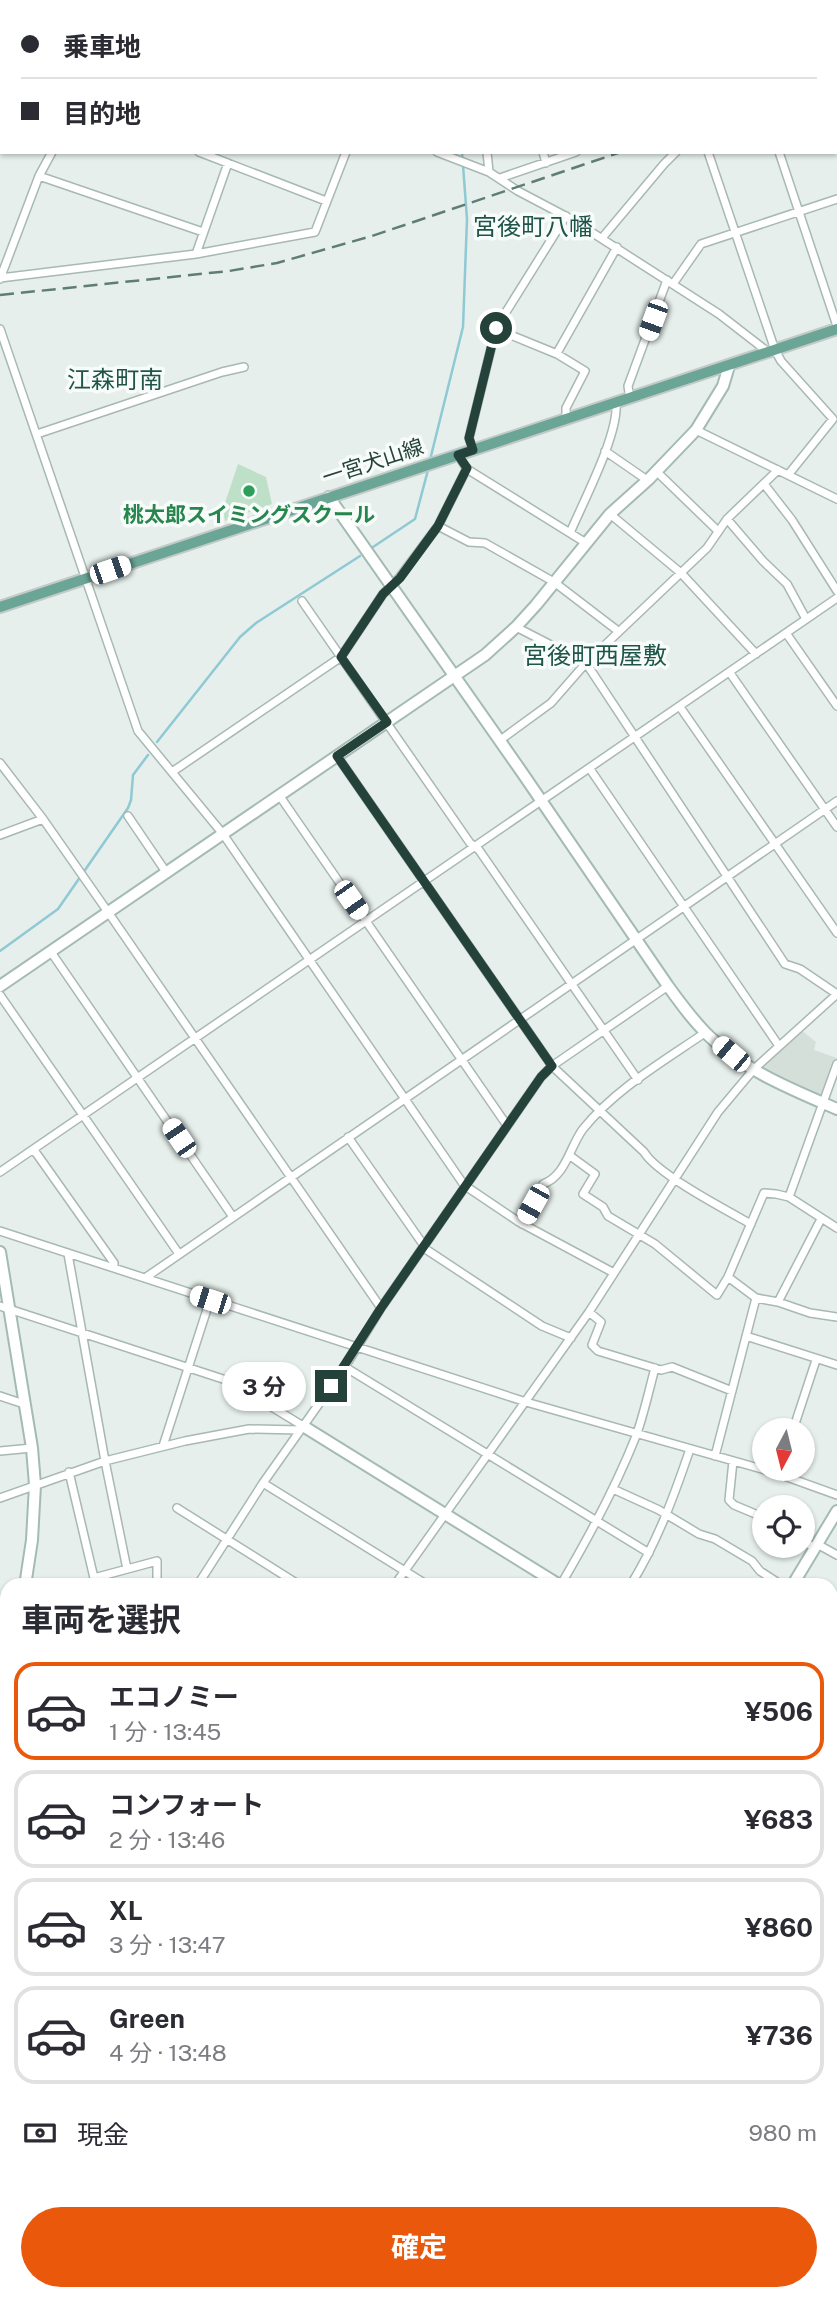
<!DOCTYPE html>
<html lang="ja">
<meta charset="utf-8">
<style>
body{margin:0;font-family:"Public Sans","Noto Sans JP",sans-serif;background:#f7f7f7;color:#2b2b33;height:100vh;display:flex;flex-direction:column;font-size:26px;white-space:nowrap}
*{box-sizing:border-box;margin:0}
p{font-size:23px;color:#7c7c81}
.icon{flex:none;width:38px;height:38px;fill:none;stroke:currentColor;stroke-width:2;stroke-linecap:round;stroke-linejoin:round}
.map{position:relative;flex:1;overflow:hidden}
.details{position:absolute;left:0px;top:1578px;width:838px;height:723px;display:flex;flex-direction:column;background:#fff;border-radius:21px 21px 0 0;box-shadow:0 2px 5px #0004}
.details>*{flex:none}
.hud{position:absolute;left:0px;top:0px;width:838px;height:154px;box-shadow:0 2px 5px #0004;display:grid;align-content:center;height:154px;padding:0 21px;background:#fff}
.needle{width:46px;rotate:187deg}
.fabs{position:absolute;left:752px;top:1418px;display:grid;gap:14px}
.fabs a{display:grid;place-items:center;width:63px;height:63px;border-radius:50%;background:#fff;box-shadow:0 2px 5px #0004;font-size:35px}
.end{position:absolute;width:32px;height:32px;margin:-16px;border:9px solid #24423a;background:#fff;box-shadow:0 0 0 4px #fff}
.from{border-radius:50%}
.bubble{position:absolute;height:49px;border-radius:24px;background:#fff;box-shadow:0 2px 5px #0004;font-size:23px;font-weight:700;line-height:49px;text-align:center}
.car{position:absolute;width:21px;height:42px;margin:-21px -10px;border-radius:9px;box-shadow:0 0 5px 2px #0007;background:linear-gradient(#fff 24%,#345 0 40%,#fff 0 76%,#345 0 86%,#fff 0)}
.hud b{display:flex;align-items:center;gap:24px;height:66px;font-size:26px}
.hud b+b{border-top:2px solid #e1e1e2}
.hud i{width:18px;height:18px;background:#2b2b33}
ul{padding:0;list-style:none}
li{display:flex;align-items:center;gap:21px;height:98px;margin:0 14px 10px;padding:0 7px;border:4px solid #e1e1e2;border-radius:21px}
li div{flex:1}
li b{display:block;font-size:26px}
li em{font-style:normal;font-weight:700}
li.on{border-color:#ea580c}
li>.icon{width:63px;height:63px;stroke-width:1.5}
h2{padding:0 21px;font-size:32px;line-height:84px}
.pay{display:flex;align-items:center;gap:18px;height:77px;padding:0 21px;font-size:26px}
.pay p{margin-inline-start:auto}
.cta{display:flex;gap:14px;margin-top:auto;padding:14px 21px}
.cta a{flex:1;height:80px;border-radius:42px;background:#ea580c;color:#fff;font-size:28px;font-weight:700;line-height:80px;text-align:center}
.map>svg:first-child{display:block}
.built{fill:#d4dfda}
.garden{fill:#bfe0c8}
.lines{fill:none;stroke-linecap:round;stroke-linejoin:round}
.stream{stroke:#8ec9d4;stroke-width:2.5}
.street-casing{stroke:#a8b8b2;stroke-width:10}
.secondary-casing{stroke:#a4bbb3;stroke-width:14}
.primary-casing{stroke:#c2cac8;stroke-width:14}
.street{stroke:#fff;stroke-width:7}
.secondary{stroke:#fff;stroke-width:10}
.primary{stroke:#6aa596;stroke-width:10}
.rail{stroke:#5f7d75;stroke-width:2.5;stroke-dasharray:14 7;stroke-linecap:butt}
.route{stroke:#24423a;stroke-width:9}
.leisure-dot{fill:#2e9e5b;stroke:#f7fbf9;stroke-width:2.5}
.labels{text-anchor:middle;stroke-width:7;stroke-linejoin:round;paint-order:stroke}
.street-label{font-size:21px;fill:#24423a;stroke:#f7fbf9}
.leisure-label{font-size:21px;font-weight:bold;fill:#27864d;stroke:#f7fbf9}
.quarter-label{font-size:24px;fill:#1f5548;stroke:#f7fbf9}
</style>
<div class="map">
<svg width="837" height="2301" viewBox="0 0 837 2301">
<rect width="100%" height="100%" fill="#e6efeb"/>
<!-- built -->
<path class="built" d="M801,1030L816,1042L814,1050L837,1058L823,1101L757,1069Z"/>
<!-- garden -->
<path class="garden" d="M238,464L266,477L272,504L225,521L223,509Z"/>
<g class="lines">
<!-- stream -->
<path class="stream" d="M426,0V2
M430,460L463,327L467,219L462,152
M373,547L415,519L428,470
M157,742L240,637L256,623L360,556
M0,951L58,909L128,808L131,800L133,775L148,755"/>
<!-- street casing -->
<g class="street-casing">
<path id="street" d="M68,0L71,2
M498,0V2
M580,0L581,2
M732,0V2
M812,0V2
M150,2L151,0
M259,2V0
M372,2V0
M470,2L474,0
M836,65H837
M0,82L2,83
M836,88H837
M199,152L326,201
M437,152L489,172L518,191L571,219L719,314L768,352
M487,152L489,172
M543,152L546,163
M708,152L775,350L781,361L833,419L788,475
M779,152L837,326
M39,176L203,232
M500,178L576,152
M602,238L664,164L676,152
M196,254L228,163
M0,278L196,254L315,232L346,152
M0,279L39,176L52,152
M673,284L701,244L837,199
M0,329L138,731L223,834L464,1185L519,1222L614,1273
M496,329L557,354L585,371L566,408V420
M557,353L617,247
M630,399L628,386L667,280
M696,430L837,499
M37,434L222,372L244,367
M473,450L469,438L496,328L566,216
M605,451L647,480
M458,455L467,469L586,543
M656,471L718,531
M764,484L792,520L837,591
M610,514L681,573L756,654
M727,519L763,561L787,584L806,619
M438,526L469,542L485,543L554,582L618,631
M570,533C583,502 619,434 616,403
M302,601L470,843L479,850L638,1080
M516,627L586,663L785,964L800,969L837,994
M786,633L837,706
M730,673L837,827
M680,707L837,933
M499,741L551,703L586,663L707,548L727,519L778,470
M337,756L552,1066L644,1152C657,1174 726,1210 751,1224
M0,763L43,819L108,912L381,1308
M590,769L779,1046
M172,772L341,657L383,594L399,578L438,526L467,468
M279,795L506,1124
M128,816L166,872
M0,835L43,819
M51,952L233,1217
M0,995L179,1254
M837,1064L789,1197L837,1228
M348,1137L427,1250L542,1326L571,1338
M34,1150L114,1263V1268
M569,1155L595,1174L583,1194L603,1207L608,1216L655,1244L717,1295L728,1277L764,1193L776,1194L789,1197
M0,1172L837,598
M522,1224L543,1184C566,1176 570,1146 583,1129C615,1089 664,1061 706,1032
M0,1231L526,1402L776,1473L837,1495
M68,1254L105,1461L127,1569
M728,1277L756,1298L778,1302L810,1313L837,1317
M145,1278L837,801
M778,1302L821,1219
M0,1306L229,1381L303,1426
M589,1312L601,1322L592,1345L598,1351L661,1370L672,1367L732,1391
M746,1336L837,1365
M345,1367L649,1553
M0,1396L24,1404
M793,1430L816,1360
M163,1446L210,1300
M0,1451L32,1448
M715,1456L756,1298
M733,1461L729,1500L734,1505L765,1518
M69,1472L94,1578L157,1561V1582L164,1586
M263,1483L429,1586
M613,1489L659,1510L699,1534L715,1539L752,1561L760,1571L783,1586
M0,1498L105,1461L185,1441L249,1429L300,1430
M177,1508L301,1586
M803,1541L815,1548
M817,1544L837,1555
M197,1586L263,1483L345,1367L381,1308L541,1077L552,1066L668,986
M394,1586L589,1312L718,1112L754,1069L837,994
M560,1586C589,1537 615,1489 636,1436C644,1414 649,1390 655,1368
M630,1586C657,1543 674,1496 690,1449
M0,1655H7
M831,1665L836,1656
M0,1779L7,1780
M831,1832L837,1835
M0,1886H7
M831,1925L837,1916
M0,1942L7,1963
M831,1991L837,1997
M0,1999L7,1997
M831,2062L837,2066
M0,2080L7,2078
M831,2110L837,2102
M0,2158L7,2161
M0,2179L7,2171
M0,2207L7,2226
M831,2231L837,2226
M831,2271L837,2280
M62,2294L73,2301
M302,2294L315,2301
M529,2294L553,2301
M616,2294L627,2301
M209,2301L213,2294
M287,2301L291,2294
M475,2301L476,2294
M611,2301L614,2294
M713,2301L717,2294"/>
</g>
<!-- secondary casing -->
<g class="secondary-casing">
<path id="secondary" d="M329,497L521,771L668,986C681,1004 694,1022 710,1037C745,1071 793,1090 837,1109
M0,986L485,655L516,627L536,605L610,514L649,479L696,430L723,386L729,366
M0,1252L32,1448L35,1485L32,1540L25,1586
M303,1426L561,1586
M792,1586L837,1511
M0,1690L7,1660
M831,1750L837,1753
M366,2301L370,2294"/>
</g>
<!-- primary casing -->
<g class="primary-casing">
<path id="primary" d="M0,607L837,329"/>
</g>
<!-- street -->
<use href="#street" class="street"/>
<!-- secondary -->
<use href="#secondary" class="secondary"/>
<!-- primary -->
<use href="#primary" class="primary"/>
<!-- rail -->
<path class="rail" d="M836,75H837
M0,295L229,271L277,263L372,236L621,152"/>
</g>
<g class="lines">
<!-- route -->
<path class="route" d="M331,1386L381,1308L541,1077L552,1066L337,756L387,722L341,657L383,594L400,578L438,526L467,468L458,455L473,450L469,438L496,328"/>
</g>
<!-- markers -->
<circle class="leisure-dot" cx="249" cy="491" r="7"/>
<g class="labels">
<!-- street labels -->
<g class="street-label">
<text transform="translate(373 462) rotate(-18)" y="7">一宮犬山線</text>
</g>
<!-- leisure labels -->
<g class="leisure-label">
<text x="249" y="522">桃太郎スイミングスクール</text>
</g>
<!-- quarter labels -->
<g class="quarter-label">
<text x="533" y="235">宮後町八幡</text>
<text x="115" y="388">江森町南</text>
<text x="595" y="664">宮後町西屋敷</text>
</g>
</g>
</svg>
<div class="fabs">
<a><svg class="needle" viewBox="-14 -14 28 28"><path d="M0-13l5 13h-10z" fill="#e53935"/><path d="M0 13l5-13h-10z" fill="#7c7c81"/></svg></a>
<a><svg class="icon" aria-label="locate" viewBox="0 0 24 24"><circle cx="12" cy="12" r="6"/><path d="M12 2v4M12 18v4M2 12h4M18 12h4"/></svg></a>
</div>
<i class="end from" style="left:496px;top:328px"></i>
<i class="end" style="left:331px;top:1386px"></i>
<div class="bubble" style="left:222px;top:1362px;width:84px">3 分</div>
<i class="car" style="left:653px;top:320px;rotate:200deg"></i>
<i class="car" style="left:110px;top:570px;rotate:71deg"></i>
<i class="car" style="left:351px;top:900px;rotate:145deg"></i>
<i class="car" style="left:731px;top:1054px;rotate:310deg"></i>
<i class="car" style="left:179px;top:1138px;rotate:326deg"></i>
<i class="car" style="left:533px;top:1204px;rotate:209deg"></i>
<i class="car" style="left:210px;top:1300px;rotate:288deg"></i>
<div class="hud">
<b><i class="from"></i>乗車地</b>
<b><i></i>目的地</b>
</div>
<section class="details">
<h2>車両を選択</h2>
<ul>
<li class="on"><svg class="icon" aria-label="car" viewBox="0 0 24 24"><path d="M5 17H2v-5l4-1 3-4h7l3 4 3 1v5h-3M9 17h6M6 11h13"/><circle cx="7" cy="17" r="2"/><circle cx="17" cy="17" r="2"/></svg><div><b>エコノミー</b><p>1 分 · 13:45</p></div><em>¥506</em></li>
<li><svg class="icon" aria-label="car" viewBox="0 0 24 24"><path d="M5 17H2v-5l4-1 3-4h7l3 4 3 1v5h-3M9 17h6M6 11h13"/><circle cx="7" cy="17" r="2"/><circle cx="17" cy="17" r="2"/></svg><div><b>コンフォート</b><p>2 分 · 13:46</p></div><em>¥683</em></li>
<li><svg class="icon" aria-label="car" viewBox="0 0 24 24"><path d="M5 17H2v-5l4-1 3-4h7l3 4 3 1v5h-3M9 17h6M6 11h13"/><circle cx="7" cy="17" r="2"/><circle cx="17" cy="17" r="2"/></svg><div><b>XL</b><p>3 分 · 13:47</p></div><em>¥860</em></li>
<li><svg class="icon" aria-label="car" viewBox="0 0 24 24"><path d="M5 17H2v-5l4-1 3-4h7l3 4 3 1v5h-3M9 17h6M6 11h13"/><circle cx="7" cy="17" r="2"/><circle cx="17" cy="17" r="2"/></svg><div><b>Green</b><p>4 分 · 13:48</p></div><em>¥736</em></li>
</ul>
<div class="pay"><svg class="icon" aria-label="cash" viewBox="0 0 24 24"><path d="M3 7h18v10H3z"/><circle cx="12" cy="12" r="2"/></svg>現金<p>980 m</p></div>
<div class="cta"><a>確定</a></div>
</section>
</div>
